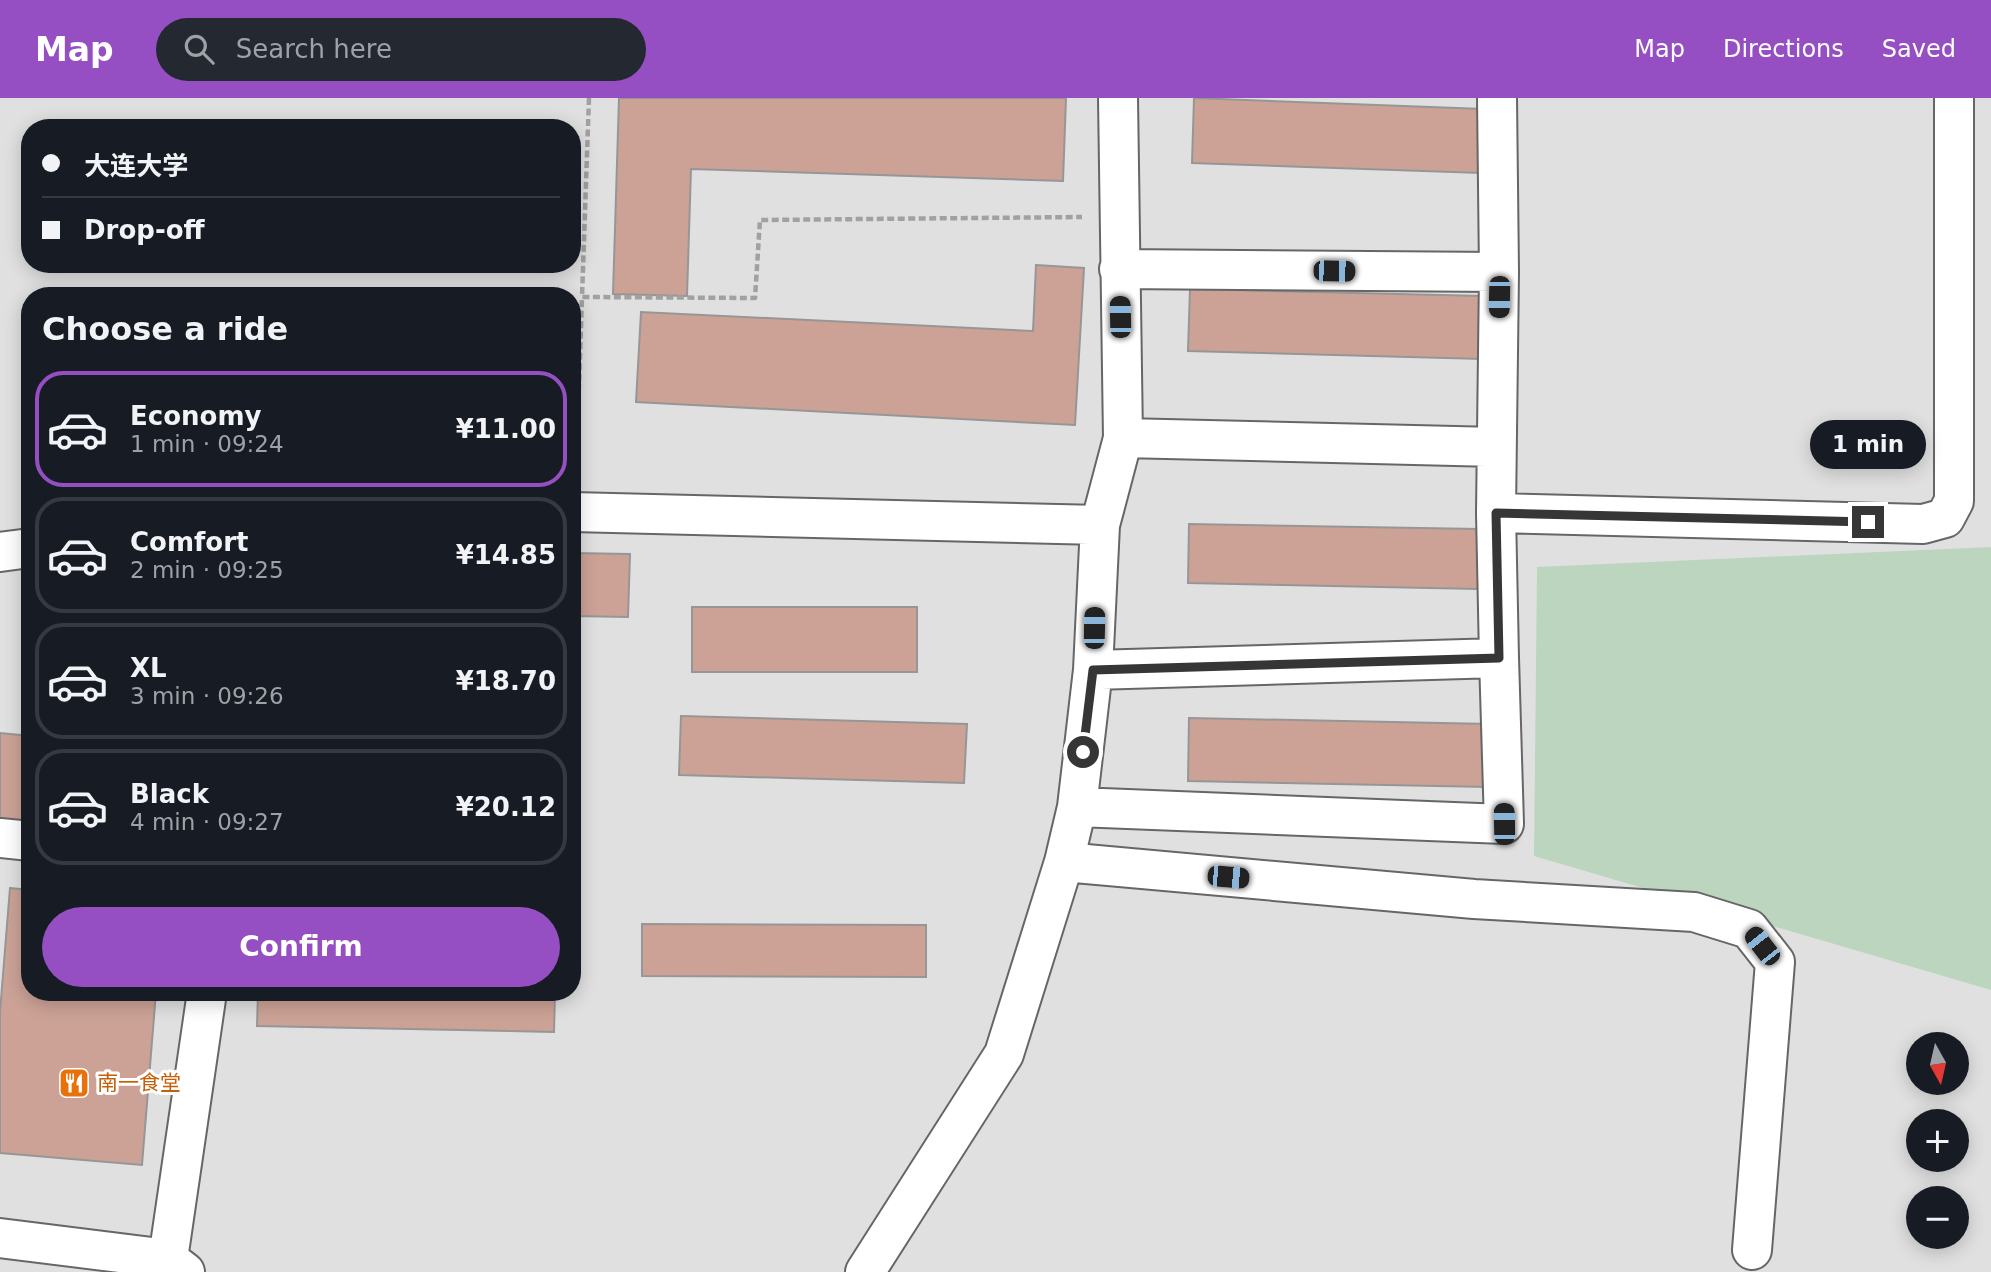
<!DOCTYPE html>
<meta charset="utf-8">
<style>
body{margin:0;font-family:"DejaVu Sans","Noto Sans SC",sans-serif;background:#242831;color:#f1f3f6;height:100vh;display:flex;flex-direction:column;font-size:26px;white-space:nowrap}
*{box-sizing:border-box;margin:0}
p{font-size:23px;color:#9ea1a6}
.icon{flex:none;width:38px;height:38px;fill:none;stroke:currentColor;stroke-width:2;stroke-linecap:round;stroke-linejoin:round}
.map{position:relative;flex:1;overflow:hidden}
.side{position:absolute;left:21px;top:189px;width:560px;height:714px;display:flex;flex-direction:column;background:#171b24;border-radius:28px;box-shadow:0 4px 18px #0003}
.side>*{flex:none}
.top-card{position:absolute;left:21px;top:21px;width:560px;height:154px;border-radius:28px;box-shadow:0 4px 18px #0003;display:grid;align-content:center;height:154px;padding:0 21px;background:#171b24}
.needle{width:46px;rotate:172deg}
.controls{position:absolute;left:1906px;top:934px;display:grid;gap:14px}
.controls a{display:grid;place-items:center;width:63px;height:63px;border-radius:50%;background:#171b24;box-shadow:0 4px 18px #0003;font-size:35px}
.end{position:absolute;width:32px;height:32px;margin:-16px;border:9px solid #363636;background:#fff;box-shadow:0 0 0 4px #fff}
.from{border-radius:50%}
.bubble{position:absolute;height:49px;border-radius:24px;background:#171b24;box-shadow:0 4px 18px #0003;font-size:23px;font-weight:700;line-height:49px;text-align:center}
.car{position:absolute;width:21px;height:42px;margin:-21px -10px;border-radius:9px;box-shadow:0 0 5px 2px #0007;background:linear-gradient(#222 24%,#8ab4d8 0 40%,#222 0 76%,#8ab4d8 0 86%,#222 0)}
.top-card b{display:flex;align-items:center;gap:24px;height:66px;font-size:26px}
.top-card b+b{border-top:2px solid #363941}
.top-card i{width:18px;height:18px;background:#f1f3f6}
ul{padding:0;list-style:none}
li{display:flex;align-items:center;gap:21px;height:116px;margin:0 14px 10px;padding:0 7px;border:4px solid #363941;border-radius:28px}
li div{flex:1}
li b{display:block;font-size:26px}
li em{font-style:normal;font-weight:700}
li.on{border-color:#954fc3}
li>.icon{width:63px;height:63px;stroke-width:1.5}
h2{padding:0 21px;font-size:32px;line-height:84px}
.action{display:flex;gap:14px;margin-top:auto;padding:14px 21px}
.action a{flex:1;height:80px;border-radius:42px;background:#954fc3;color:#fff;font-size:28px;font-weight:700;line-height:80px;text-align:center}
header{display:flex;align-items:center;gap:42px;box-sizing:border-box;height:98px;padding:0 35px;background:#954fc3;color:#fff}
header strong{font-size:33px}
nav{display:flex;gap:38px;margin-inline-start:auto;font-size:24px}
.search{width:490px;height:63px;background:#242831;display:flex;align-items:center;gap:18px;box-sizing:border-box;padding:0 24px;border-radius:38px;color:#9ea1a6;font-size:26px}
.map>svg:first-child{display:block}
.green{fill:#bcd5be}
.building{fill:#cca296;stroke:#979696;stroke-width:2}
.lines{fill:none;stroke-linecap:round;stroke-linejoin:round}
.minor-casing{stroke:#666667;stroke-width:42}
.path{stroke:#a1a1a2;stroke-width:4.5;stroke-dasharray:7 3.5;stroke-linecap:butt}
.minor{stroke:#fff;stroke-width:38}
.route{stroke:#363636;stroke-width:9}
.labels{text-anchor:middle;stroke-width:6;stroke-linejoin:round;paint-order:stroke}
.food-label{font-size:21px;fill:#c56008;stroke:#fff;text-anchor:start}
</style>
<header>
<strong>Map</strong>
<div class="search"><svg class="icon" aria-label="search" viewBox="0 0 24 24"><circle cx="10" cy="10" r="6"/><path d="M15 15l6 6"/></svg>Search here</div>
<nav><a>Map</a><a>Directions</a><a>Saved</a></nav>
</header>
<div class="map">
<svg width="1991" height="1174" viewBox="0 0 1991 1174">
<rect width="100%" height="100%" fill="#e0e0e1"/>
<!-- green -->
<path class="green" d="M1991,449V892L1534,758L1537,469Z"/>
<!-- building -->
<path class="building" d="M619,0H1066L1063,83L691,71L687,198L613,196Z
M1194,0L1483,11L1481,75L1192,65Z
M1036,167L1084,170L1075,327L636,304L641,214L1033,233Z
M1190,191L1483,198L1482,261L1188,253Z
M1189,426L1479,431L1478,491L1188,485Z
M572,455L630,456L628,519L572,518Z
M692,509H917V574H692Z
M681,618L967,626L964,685L679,677Z
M1189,620L1490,626L1488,689L1188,683Z
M0,635L30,638V725L0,721Z
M10,790L30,792V894H156L142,1067L0,1055V914Z
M642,826L926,827V879L642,878Z
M258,894H555L554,934L257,928Z"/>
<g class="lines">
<!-- minor casing -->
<g class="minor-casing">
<path id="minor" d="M1497,0L1499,174L1496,415L1923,426L1945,420L1954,403V0
M1119,171L1499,174
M1123,340L1496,349
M572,414L1100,427
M1496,415L1499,560
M0,454L30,450
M1077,709L1504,726L1499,560L1093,572
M0,740L30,743
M1064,764L1474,801L1694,814L1749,831L1775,864L1752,1152
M0,1140L168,1161
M185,1174L168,1161L207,894
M865,1174L1004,956L1064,764L1077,709L1093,572L1100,427L1123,340L1118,0"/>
</g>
<!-- path -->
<path class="path" d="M589,0L582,199L755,200L760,122L1082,119
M576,377L582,199"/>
<!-- minor -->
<use href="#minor" class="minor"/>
</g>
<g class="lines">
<!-- route -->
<path class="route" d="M1083,654L1093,572L1499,560L1496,415L1868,424"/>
</g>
<!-- icons -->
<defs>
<g id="restaurant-square" transform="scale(1.575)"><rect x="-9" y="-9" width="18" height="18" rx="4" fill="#e8710a" stroke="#fff"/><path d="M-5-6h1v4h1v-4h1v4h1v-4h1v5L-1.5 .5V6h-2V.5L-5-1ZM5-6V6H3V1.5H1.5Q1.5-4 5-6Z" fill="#fff"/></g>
</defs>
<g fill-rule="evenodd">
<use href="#restaurant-square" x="74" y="985"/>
</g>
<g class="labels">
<!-- food labels -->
<g class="food-label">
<text x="97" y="992">南一食堂</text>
</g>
</g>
</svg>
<div class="controls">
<a><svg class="needle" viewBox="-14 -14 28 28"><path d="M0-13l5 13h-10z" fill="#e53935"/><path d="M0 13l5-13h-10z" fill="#9ea1a6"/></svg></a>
<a>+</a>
<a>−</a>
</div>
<i class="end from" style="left:1083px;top:654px"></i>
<i class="end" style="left:1868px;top:424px"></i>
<div class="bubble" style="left:1810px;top:322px;width:116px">1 min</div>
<i class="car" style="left:1334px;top:173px;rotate:91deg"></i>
<i class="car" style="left:1499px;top:199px;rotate:181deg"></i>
<i class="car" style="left:1120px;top:219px;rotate:359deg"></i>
<i class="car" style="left:1094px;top:530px;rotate:1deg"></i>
<i class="car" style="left:1504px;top:726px;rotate:359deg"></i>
<i class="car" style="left:1228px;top:779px;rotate:95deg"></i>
<i class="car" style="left:1762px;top:848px;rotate:322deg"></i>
<div class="top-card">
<b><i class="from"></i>大连大学</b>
<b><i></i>Drop-off</b>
</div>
<section class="side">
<h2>Choose a ride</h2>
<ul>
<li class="on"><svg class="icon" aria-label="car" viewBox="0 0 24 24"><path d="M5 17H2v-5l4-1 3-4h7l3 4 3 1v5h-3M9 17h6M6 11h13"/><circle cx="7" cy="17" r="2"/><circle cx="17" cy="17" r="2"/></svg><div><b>Economy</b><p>1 min · 09:24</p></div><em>¥11.00</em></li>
<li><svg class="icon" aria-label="car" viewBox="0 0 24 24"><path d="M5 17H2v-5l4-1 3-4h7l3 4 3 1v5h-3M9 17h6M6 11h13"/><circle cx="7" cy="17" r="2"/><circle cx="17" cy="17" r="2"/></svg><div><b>Comfort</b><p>2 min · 09:25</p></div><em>¥14.85</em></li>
<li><svg class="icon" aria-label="car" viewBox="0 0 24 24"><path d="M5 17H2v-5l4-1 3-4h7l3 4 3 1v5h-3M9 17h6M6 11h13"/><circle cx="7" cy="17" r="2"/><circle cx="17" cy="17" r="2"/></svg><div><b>XL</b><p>3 min · 09:26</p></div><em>¥18.70</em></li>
<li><svg class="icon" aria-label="car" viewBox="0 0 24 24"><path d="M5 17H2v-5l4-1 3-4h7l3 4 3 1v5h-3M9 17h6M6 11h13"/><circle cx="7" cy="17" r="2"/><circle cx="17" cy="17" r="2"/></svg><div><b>Black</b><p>4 min · 09:27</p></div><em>¥20.12</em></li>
</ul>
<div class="action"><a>Confirm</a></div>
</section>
</div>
